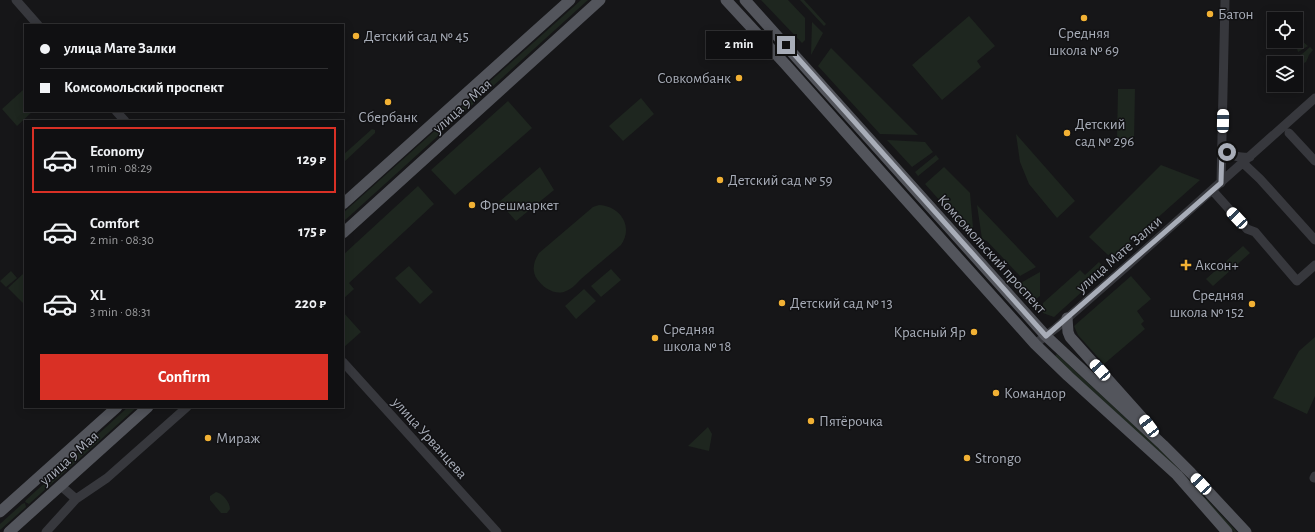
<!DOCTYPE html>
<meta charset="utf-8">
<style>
body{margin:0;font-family:"Alegreya Sans",sans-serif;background:#19191b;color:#f1f3f6;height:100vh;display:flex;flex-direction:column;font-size:15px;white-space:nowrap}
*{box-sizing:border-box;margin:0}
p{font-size:13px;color:#9c9d9f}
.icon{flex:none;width:22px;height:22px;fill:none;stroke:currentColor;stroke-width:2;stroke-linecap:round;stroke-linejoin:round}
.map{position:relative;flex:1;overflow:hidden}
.side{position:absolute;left:24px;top:120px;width:320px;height:288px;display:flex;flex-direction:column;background:#101012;border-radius:0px;box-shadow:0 2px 10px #0003,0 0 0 1px #303032}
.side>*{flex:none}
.hud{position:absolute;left:24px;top:24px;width:320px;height:88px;border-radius:0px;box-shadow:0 2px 10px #0003,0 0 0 1px #303032;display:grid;align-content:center;height:88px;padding:0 16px;background:#101012}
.tools{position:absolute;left:1267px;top:12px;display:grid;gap:8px}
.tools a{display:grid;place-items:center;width:36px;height:36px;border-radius:0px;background:#101012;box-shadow:0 2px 10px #0003,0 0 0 1px #303032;font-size:20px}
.end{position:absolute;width:18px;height:18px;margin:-9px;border:5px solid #a8adb8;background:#111;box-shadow:0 0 0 2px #111}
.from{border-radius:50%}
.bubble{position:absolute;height:28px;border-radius:0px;background:#101012;box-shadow:0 2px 10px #0003,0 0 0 1px #303032;font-size:13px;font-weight:600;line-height:28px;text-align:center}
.car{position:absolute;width:12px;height:24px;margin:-12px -6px;border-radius:5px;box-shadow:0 0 3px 1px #0007;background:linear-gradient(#fff 24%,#345 0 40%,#fff 0 76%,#345 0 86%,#fff 0)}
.hud b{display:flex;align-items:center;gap:14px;height:38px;font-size:15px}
.hud b+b{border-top:1px solid #303032}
.hud i{width:10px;height:10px;background:#f1f3f6}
ul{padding:7px 0 0;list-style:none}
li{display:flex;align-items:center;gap:12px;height:66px;margin:0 8px 6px;padding:0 8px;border:2px solid transparent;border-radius:0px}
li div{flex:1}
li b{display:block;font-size:15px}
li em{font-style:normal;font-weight:600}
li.selected{border-color:#d93025}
li>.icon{width:36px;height:36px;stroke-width:1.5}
.primary-button{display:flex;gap:8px;margin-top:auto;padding:8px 16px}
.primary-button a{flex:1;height:46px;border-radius:0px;background:#d93025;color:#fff;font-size:16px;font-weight:600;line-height:46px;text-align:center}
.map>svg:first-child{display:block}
.green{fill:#1e261f}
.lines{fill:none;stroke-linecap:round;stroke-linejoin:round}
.minor{stroke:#37383d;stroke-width:9}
.major{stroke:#53555c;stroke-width:11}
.route{stroke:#a8adb8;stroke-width:5}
.poi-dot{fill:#f2b134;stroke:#111113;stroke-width:1.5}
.labels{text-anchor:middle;stroke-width:3;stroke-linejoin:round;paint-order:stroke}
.poi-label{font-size:15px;fill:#a8adb8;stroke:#111113;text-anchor:start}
.street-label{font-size:15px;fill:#a8adb8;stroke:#111113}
</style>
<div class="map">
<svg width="1315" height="532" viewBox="0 0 1315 532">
<rect width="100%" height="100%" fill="#161618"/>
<!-- green -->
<path class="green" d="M581,0H588L343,222V213Z
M761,0H788L805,18V40L802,43Z
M800,0H804L826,24L824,26Z
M969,16L995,46L977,61L981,67L942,100L912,65Z
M812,22L823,33L811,55Z
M1296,36L1308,46L1298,52L1295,41Z
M1310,47L1313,50L1309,55L1306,62L1302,64L1295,57L1302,54Z
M831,48L918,135L880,134L818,66Z
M1118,89H1135L1134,141L1117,140Z
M23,90L25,93V111H33L17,126L2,109Z
M641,98L654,114L623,141L609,126Z
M508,101L532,128L455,195L431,170Z
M372,129L375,130V133L343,163V155Z
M1016,134L1075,201L1057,218L1029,184L1020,162Z
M887,140L925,142L933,152L912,167Z
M936,155L939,159L918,176L915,172Z
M1161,165L1200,180L1117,254L1108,255L1089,237Z
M540,167L554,190L516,221L499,202Z
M944,167L970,193L974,239L925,184Z
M418,186L434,204L349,283L354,289L343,299V255Z
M599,205C620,206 634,226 621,245C608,256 594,268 581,279C577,283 572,289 566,291C556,296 543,288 537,279C531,270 534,261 539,253L593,207Z
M977,205L1036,267L1020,276L987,241L982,239Z
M1243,246L1250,253L1213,286L1206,279Z
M1099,262L1106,270L1054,317L1043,313V303L1080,270L1085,275Z
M409,266L433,292L420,304L395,278Z
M611,269L621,280L601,297L591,286Z
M11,271L17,278L6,287L0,281Z
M1040,272V296L1032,302L1017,285Z
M23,274L25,276V305L8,288Z
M1131,276L1151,299L1137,311L1144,321L1141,324L1145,329L1104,364L1078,335L1074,326Z
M584,289L596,301L576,319L565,306Z
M343,312L361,332L343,348Z
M1315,337V396L1307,414L1273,398L1299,351Z
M1057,354L1167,456L1237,532H1234L1208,503L1054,357Z
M128,407H137L29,504L25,502L26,500Z
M708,427L712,434L709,451L688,446Z
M216,492C222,493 230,502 230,509L227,513H221L210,500V496Z
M25,503L26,507L0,530V524L22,504Z"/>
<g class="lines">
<!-- minor -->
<path class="minor" d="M16,0L38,25
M116,111L125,121
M1289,133L1315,161
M1222,148C1232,156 1236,158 1250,157
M1243,163L1260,179L1315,240
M1221,183L1225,0
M1212,190L1247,229L1255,232L1297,281L1315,265
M1035,344L1056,328L1128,265L1315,98
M343,362L497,532
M1314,478L1315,476
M61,486L76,499
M46,532L76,499L107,478L187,407"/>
<!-- major -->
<path class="major" d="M726,0L786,65L881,172L1035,344L1068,376L1177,475L1227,532
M745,0L1046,336L1163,445L1191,473L1246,532
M343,204L570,0
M343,233L600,0
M1067,318L1068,332L1070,337L1146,422
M0,512L117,407
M9,532L148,407"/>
</g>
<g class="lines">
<!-- route -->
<path class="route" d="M786,45L1046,336L1221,183L1222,148L1227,152"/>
</g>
<!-- markers -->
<g class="poi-dot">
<circle cx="1210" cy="14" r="4"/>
<circle cx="1084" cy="18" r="4"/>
<circle cx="356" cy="36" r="4"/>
<circle cx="739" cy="78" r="4"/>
<circle cx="388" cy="102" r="4"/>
<circle cx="1067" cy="133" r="4"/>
<circle cx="720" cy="180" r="4"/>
<circle cx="472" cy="205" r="4"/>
<path d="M1184 259h4v4h4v4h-4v4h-4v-4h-4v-4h4z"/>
<circle cx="782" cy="303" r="4"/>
<circle cx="1252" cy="304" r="4"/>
<circle cx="974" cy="332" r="4"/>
<circle cx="655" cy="338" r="4"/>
<circle cx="996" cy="393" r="4"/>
<circle cx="811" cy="421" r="4"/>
<circle cx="208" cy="438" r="4"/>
<circle cx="967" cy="458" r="4"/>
</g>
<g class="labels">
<!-- poi labels -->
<g class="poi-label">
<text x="1218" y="19">Батон</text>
<text x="1084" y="38" text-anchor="middle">Средняя<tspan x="1084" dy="17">школа № 69</tspan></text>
<text x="364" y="41">Детский сад № 45</text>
<text x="731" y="83" text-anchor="end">Совкомбанк</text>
<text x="388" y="122" text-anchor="middle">Сбербанк</text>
<text x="1075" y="129">Детский<tspan x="1075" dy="17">сад № 296</tspan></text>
<text x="728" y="185">Детский сад № 59</text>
<text x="480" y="210">Фрешмаркет</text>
<text x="1195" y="270">Аксон+</text>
<text x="1244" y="300" text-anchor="end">Средняя<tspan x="1244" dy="17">школа № 152</tspan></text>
<text x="790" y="308">Детский сад № 13</text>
<text x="663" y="334">Средняя<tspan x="663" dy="17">школа № 18</tspan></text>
<text x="966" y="337" text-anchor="end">Красный Яр</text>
<text x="1004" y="398">Командор</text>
<text x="819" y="426">Пятёрочка</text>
<text x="216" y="443">Мираж</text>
<text x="975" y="463">Strongo</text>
</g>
<!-- street labels -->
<g class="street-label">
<text transform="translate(462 106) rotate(-42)" y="5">улица 9 Мая</text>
<text transform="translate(992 254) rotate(48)" y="5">Комсомольский проспект</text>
<text transform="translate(1119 254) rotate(-41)" y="5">улица Мате Залки</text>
<text transform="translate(430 438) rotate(48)" y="5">улица Урванцева</text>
<text transform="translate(69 458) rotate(-42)" y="5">улица 9 Мая</text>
</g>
</g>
</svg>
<div class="tools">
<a><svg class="icon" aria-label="locate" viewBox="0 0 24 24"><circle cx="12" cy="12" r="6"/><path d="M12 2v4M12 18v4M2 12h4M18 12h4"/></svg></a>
<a><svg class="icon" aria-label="layers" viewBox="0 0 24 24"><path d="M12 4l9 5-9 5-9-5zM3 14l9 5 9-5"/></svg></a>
</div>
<i class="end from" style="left:1227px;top:152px"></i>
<i class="end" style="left:786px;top:45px"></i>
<div class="bubble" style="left:706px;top:31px;width:66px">2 min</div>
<i class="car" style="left:1223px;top:121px;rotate:1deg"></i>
<i class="car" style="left:1237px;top:218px;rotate:317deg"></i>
<i class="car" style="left:1100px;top:370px;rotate:318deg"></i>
<i class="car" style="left:1149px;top:426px;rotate:323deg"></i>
<i class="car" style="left:1201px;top:484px;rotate:317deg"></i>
<div class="hud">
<b><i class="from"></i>улица Мате Залки</b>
<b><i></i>Комсомольский проспект</b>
</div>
<section class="side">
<ul>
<li class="selected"><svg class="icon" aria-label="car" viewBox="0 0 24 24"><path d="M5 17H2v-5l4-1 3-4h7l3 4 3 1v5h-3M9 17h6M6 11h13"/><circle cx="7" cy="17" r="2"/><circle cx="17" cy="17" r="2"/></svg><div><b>Economy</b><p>1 min · 08:29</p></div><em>129 ₽</em></li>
<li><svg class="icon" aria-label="car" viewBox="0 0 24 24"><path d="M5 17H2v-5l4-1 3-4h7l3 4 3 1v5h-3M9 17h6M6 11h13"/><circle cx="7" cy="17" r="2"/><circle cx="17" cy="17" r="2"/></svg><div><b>Comfort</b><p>2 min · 08:30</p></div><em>175 ₽</em></li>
<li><svg class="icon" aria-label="car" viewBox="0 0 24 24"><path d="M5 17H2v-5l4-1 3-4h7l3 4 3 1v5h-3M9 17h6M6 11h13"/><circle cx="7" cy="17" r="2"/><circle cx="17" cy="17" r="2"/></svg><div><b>XL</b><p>3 min · 08:31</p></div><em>220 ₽</em></li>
</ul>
<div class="primary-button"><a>Confirm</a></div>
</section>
</div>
